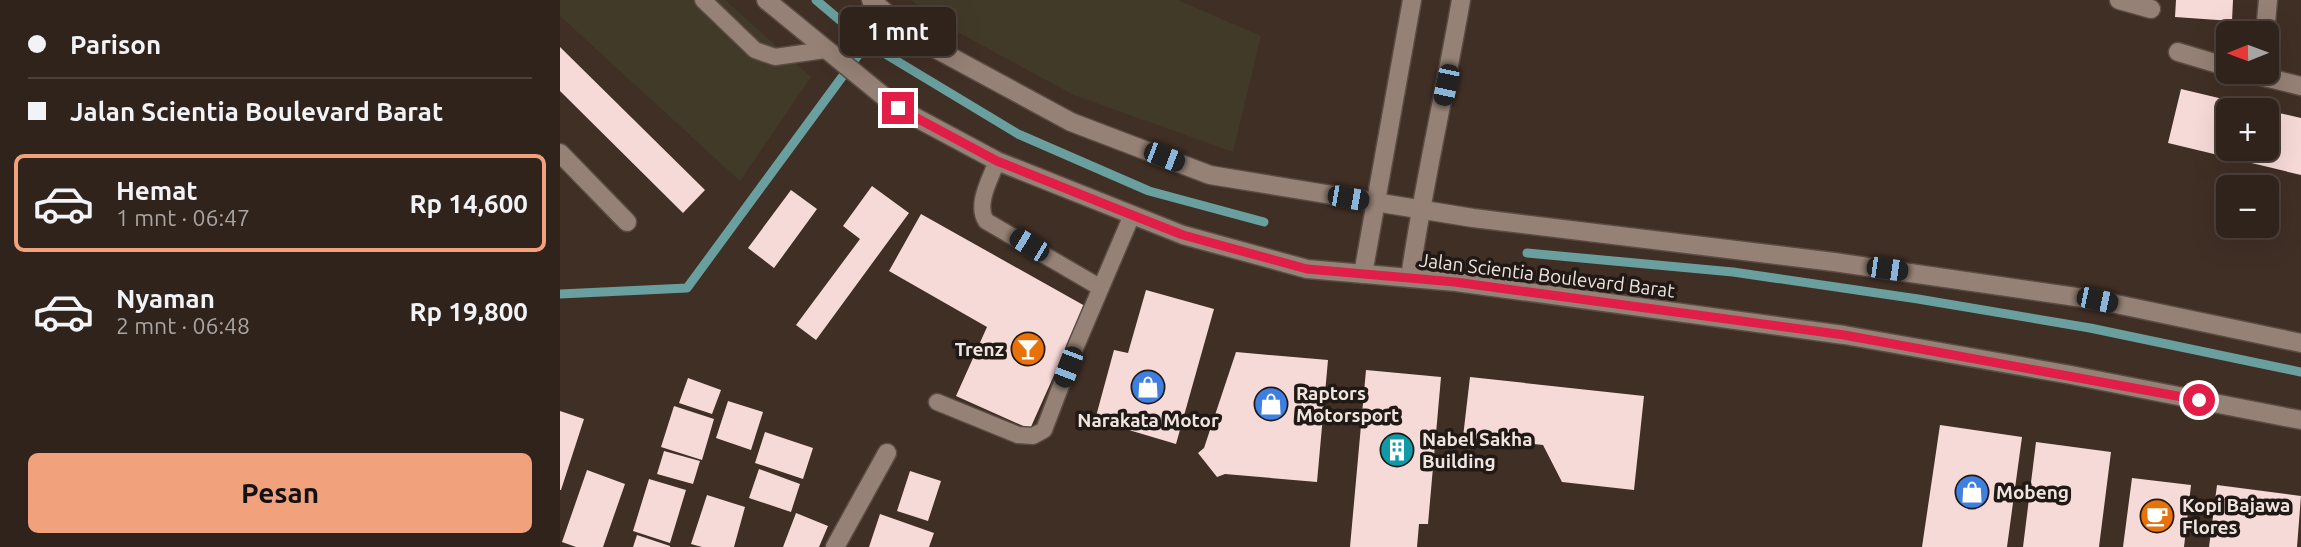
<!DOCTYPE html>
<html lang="id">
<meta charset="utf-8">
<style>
body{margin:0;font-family:Ubuntu,sans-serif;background:#3c2f29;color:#f1f3f6;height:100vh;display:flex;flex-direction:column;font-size:26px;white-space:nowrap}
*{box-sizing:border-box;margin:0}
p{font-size:23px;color:#a8a4a3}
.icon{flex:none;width:38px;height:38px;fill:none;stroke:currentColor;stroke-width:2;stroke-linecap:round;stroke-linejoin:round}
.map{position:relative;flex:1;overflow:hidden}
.sheet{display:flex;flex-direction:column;background:#30231c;width:560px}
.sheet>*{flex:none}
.hud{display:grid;align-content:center;height:154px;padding:0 28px;background:#30231c}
.needle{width:46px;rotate:269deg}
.buttons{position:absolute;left:1656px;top:21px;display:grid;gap:14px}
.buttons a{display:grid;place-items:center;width:63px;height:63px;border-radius:10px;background:#30231c;box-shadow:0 7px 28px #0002,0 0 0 2px #4b403b;font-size:35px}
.end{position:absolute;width:32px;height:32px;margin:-16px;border:9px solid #e11d48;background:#fff;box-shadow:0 0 0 4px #fff}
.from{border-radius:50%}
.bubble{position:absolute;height:49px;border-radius:10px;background:#30231c;box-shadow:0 7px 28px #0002,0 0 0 2px #4b403b;font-size:23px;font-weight:700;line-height:49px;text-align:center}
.car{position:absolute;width:21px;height:42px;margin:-21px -10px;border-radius:9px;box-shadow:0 0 5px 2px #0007;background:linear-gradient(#222 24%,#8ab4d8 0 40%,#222 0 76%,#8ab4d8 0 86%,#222 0)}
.hud b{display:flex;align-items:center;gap:24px;height:66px;font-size:26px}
.hud b+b{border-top:2px solid #4b403b}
.hud i{width:18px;height:18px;background:#f1f3f6}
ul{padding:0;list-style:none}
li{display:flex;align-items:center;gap:21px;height:98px;margin:0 14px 10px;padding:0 14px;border:4px solid transparent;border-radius:10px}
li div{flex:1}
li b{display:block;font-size:26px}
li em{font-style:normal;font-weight:700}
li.active{border-color:#f1a17c}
li>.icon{width:63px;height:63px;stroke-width:1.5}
.action{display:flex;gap:14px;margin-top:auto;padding:14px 28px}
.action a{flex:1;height:80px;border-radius:10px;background:#f1a17c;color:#111;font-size:28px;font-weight:700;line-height:80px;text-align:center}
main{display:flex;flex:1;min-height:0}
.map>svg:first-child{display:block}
.commercial{fill:#423a29}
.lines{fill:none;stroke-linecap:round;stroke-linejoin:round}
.stream{stroke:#699f9e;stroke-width:9}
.building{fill:#f6dad8}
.service-casing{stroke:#5a4c44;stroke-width:19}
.minor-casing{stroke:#5a4c44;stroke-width:21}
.tertiary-casing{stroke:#5a4c44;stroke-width:21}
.service{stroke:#958175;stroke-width:16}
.minor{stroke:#958175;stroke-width:18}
.tertiary{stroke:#958175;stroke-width:18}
.route{stroke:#e11d48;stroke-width:9}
.labels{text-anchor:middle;stroke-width:7;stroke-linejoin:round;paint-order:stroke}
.street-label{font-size:19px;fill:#efe4de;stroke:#211915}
.poi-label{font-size:19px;font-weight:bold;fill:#efe4de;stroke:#211915;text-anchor:start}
</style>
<main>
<section class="sheet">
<div class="hud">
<b><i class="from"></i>Parison</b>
<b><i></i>Jalan Scientia Boulevard Barat</b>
</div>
<ul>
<li class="active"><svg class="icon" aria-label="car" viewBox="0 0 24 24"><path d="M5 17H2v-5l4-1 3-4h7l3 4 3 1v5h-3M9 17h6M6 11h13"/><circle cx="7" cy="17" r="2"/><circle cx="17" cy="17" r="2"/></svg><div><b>Hemat</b><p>1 mnt · 06:47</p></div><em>Rp 14,600</em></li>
<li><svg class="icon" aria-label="car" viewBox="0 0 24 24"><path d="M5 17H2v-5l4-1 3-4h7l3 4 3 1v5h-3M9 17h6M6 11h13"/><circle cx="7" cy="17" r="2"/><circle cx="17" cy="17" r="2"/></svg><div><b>Nyaman</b><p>2 mnt · 06:48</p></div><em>Rp 19,800</em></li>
</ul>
<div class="action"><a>Pesan</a></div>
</section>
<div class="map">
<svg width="1741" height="547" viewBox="0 0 1741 547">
<rect width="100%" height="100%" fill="#402f25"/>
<!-- commercial -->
<path class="commercial" d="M0,0H165L251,77L180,181L0,16Z
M351,0H618L701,36L673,152L514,95L379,22Z"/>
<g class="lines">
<!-- stream -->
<path class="stream" d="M256,0L307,43L458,134L589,191L704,222
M967,253L1173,272L1358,299L1530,328L1741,372
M0,294L127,288L307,43"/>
</g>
<!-- building -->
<path class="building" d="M1616,0H1673L1672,21L1615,17Z
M0,47L145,190L123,213L0,91Z
M1621,89L1705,109L1668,110V149H1706V110L1741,118V175L1608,143Z
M312,186L349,213L256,340L236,325L300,239L283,226Z
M231,190L257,209L214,268L188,248Z
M361,214L525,306L470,429L396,396L427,327L329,271Z
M586,290L654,309L616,444L535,420L554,350L568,353Z
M676,352L768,360L757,482L665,474L657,477L638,453L644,448Z
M806,370L881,377L868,524H859L857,547H790Z
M910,377L1084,396L1074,490L1002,482L983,445L903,437Z
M128,378L161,390L152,414L119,403Z
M168,401L203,412L191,450L156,438Z
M114,406L154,419L142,460L101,447Z
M0,411L24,419L1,490H0Z
M1380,425L1462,437L1447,547H1362Z
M205,432L253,448L243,479L195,463Z
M1476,442L1551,452L1539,547H1463Z
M104,451L140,461L133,484L97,474Z
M199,469L240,484L231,512L189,498Z
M27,470L65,484L43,547H16L2,542Z
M350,471L381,481L368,521L337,511Z
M1572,478L1631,485L1624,547H1563Z
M89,479L126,490L110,543L73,531Z
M1657,485L1741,496L1737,547H1649Z
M147,495L185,507L174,547H142L131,544Z
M236,513L268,526L259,547H223Z
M320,514L374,533L369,547H309Z
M77,535L110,546V547H73Z"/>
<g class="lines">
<!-- service casing -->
<g class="service-casing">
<path id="service" d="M143,0L195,50L215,57L265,50
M437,161C431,178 415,204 426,221L541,288
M377,402L458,435L473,436L484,430L516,346L572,215"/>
</g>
<!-- minor casing -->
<g class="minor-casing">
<path id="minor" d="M1559,0L1591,9
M1705,33L1708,0
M1618,52L1668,67
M1684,72L1741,86
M0,153L67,222
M803,274L852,0
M850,278C863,185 885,93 901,0
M275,547L327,453"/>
</g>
<!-- tertiary casing -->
<g class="tertiary-casing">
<path id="tertiary" d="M206,0L338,108L437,161L623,235L747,269L896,282L1284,335L1511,375L1741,420
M311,0L354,37L511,122L650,175L913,218L1274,262L1537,300L1741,343"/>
</g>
<!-- service -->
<use href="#service" class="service"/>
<!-- minor -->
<use href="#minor" class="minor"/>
<!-- tertiary -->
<use href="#tertiary" class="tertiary"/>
</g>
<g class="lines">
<!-- route -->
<path class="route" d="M338,108L437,161L572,215L623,235L747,269L895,282L1284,335L1639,400"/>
</g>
<!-- icons -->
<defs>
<g id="bar-disc" transform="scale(1.75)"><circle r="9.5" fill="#e8710a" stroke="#211915"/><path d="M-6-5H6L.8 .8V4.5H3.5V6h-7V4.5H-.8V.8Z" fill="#fff"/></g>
<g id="shop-disc" transform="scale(1.75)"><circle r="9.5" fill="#3f7fe0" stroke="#211915"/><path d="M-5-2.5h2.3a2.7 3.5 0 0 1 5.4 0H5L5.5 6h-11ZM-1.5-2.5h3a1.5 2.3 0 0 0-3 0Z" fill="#fff"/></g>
<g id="building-disc" transform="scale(1.75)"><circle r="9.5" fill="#0f9aa8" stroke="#211915"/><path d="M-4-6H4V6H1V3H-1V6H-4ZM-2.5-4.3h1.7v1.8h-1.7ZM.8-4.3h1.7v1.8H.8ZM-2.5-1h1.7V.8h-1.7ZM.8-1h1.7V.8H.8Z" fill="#fff"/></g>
<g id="cafe-disc" transform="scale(1.75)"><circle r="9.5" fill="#e8710a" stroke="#211915"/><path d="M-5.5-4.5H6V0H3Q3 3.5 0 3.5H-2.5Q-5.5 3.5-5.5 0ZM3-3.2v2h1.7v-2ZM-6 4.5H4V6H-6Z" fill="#fff"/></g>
</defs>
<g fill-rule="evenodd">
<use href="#bar-disc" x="468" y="349"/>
<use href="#shop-disc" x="588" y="387"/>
<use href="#shop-disc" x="711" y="404"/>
<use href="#building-disc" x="837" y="450"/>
<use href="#shop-disc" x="1412" y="492"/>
<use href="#cafe-disc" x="1597" y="516"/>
</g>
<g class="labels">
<!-- street labels -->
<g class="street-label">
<text transform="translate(987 275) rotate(7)" y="7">Jalan Scientia Boulevard Barat</text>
</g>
<!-- poi labels -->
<g class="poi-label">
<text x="444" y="356" text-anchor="end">Trenz</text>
<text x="736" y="400">Raptors<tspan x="736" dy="22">Motorsport</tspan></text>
<text x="588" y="427" text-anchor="middle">Narakata Motor</text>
<text x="862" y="446">Nabel Sakha<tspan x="862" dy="22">Building</tspan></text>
<text x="1436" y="499">Mobeng</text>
<text x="1622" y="512">Kopi Bajawa<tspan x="1622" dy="22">Flores</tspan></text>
</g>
</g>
</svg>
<div class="buttons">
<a><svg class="needle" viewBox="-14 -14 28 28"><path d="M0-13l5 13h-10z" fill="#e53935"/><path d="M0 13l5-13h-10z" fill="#a8a4a3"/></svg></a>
<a>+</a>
<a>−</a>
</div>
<i class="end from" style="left:1639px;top:400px"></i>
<i class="end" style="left:338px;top:108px"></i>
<div class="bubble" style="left:280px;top:7px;width:116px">1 mnt</div>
<i class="car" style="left:886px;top:85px;rotate:192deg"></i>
<i class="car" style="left:604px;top:157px;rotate:111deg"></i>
<i class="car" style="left:788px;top:198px;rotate:100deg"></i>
<i class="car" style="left:469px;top:245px;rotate:301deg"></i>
<i class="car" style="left:1327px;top:269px;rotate:98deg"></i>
<i class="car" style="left:1537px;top:300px;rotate:102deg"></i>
<i class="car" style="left:508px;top:367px;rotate:201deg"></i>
</div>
</main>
